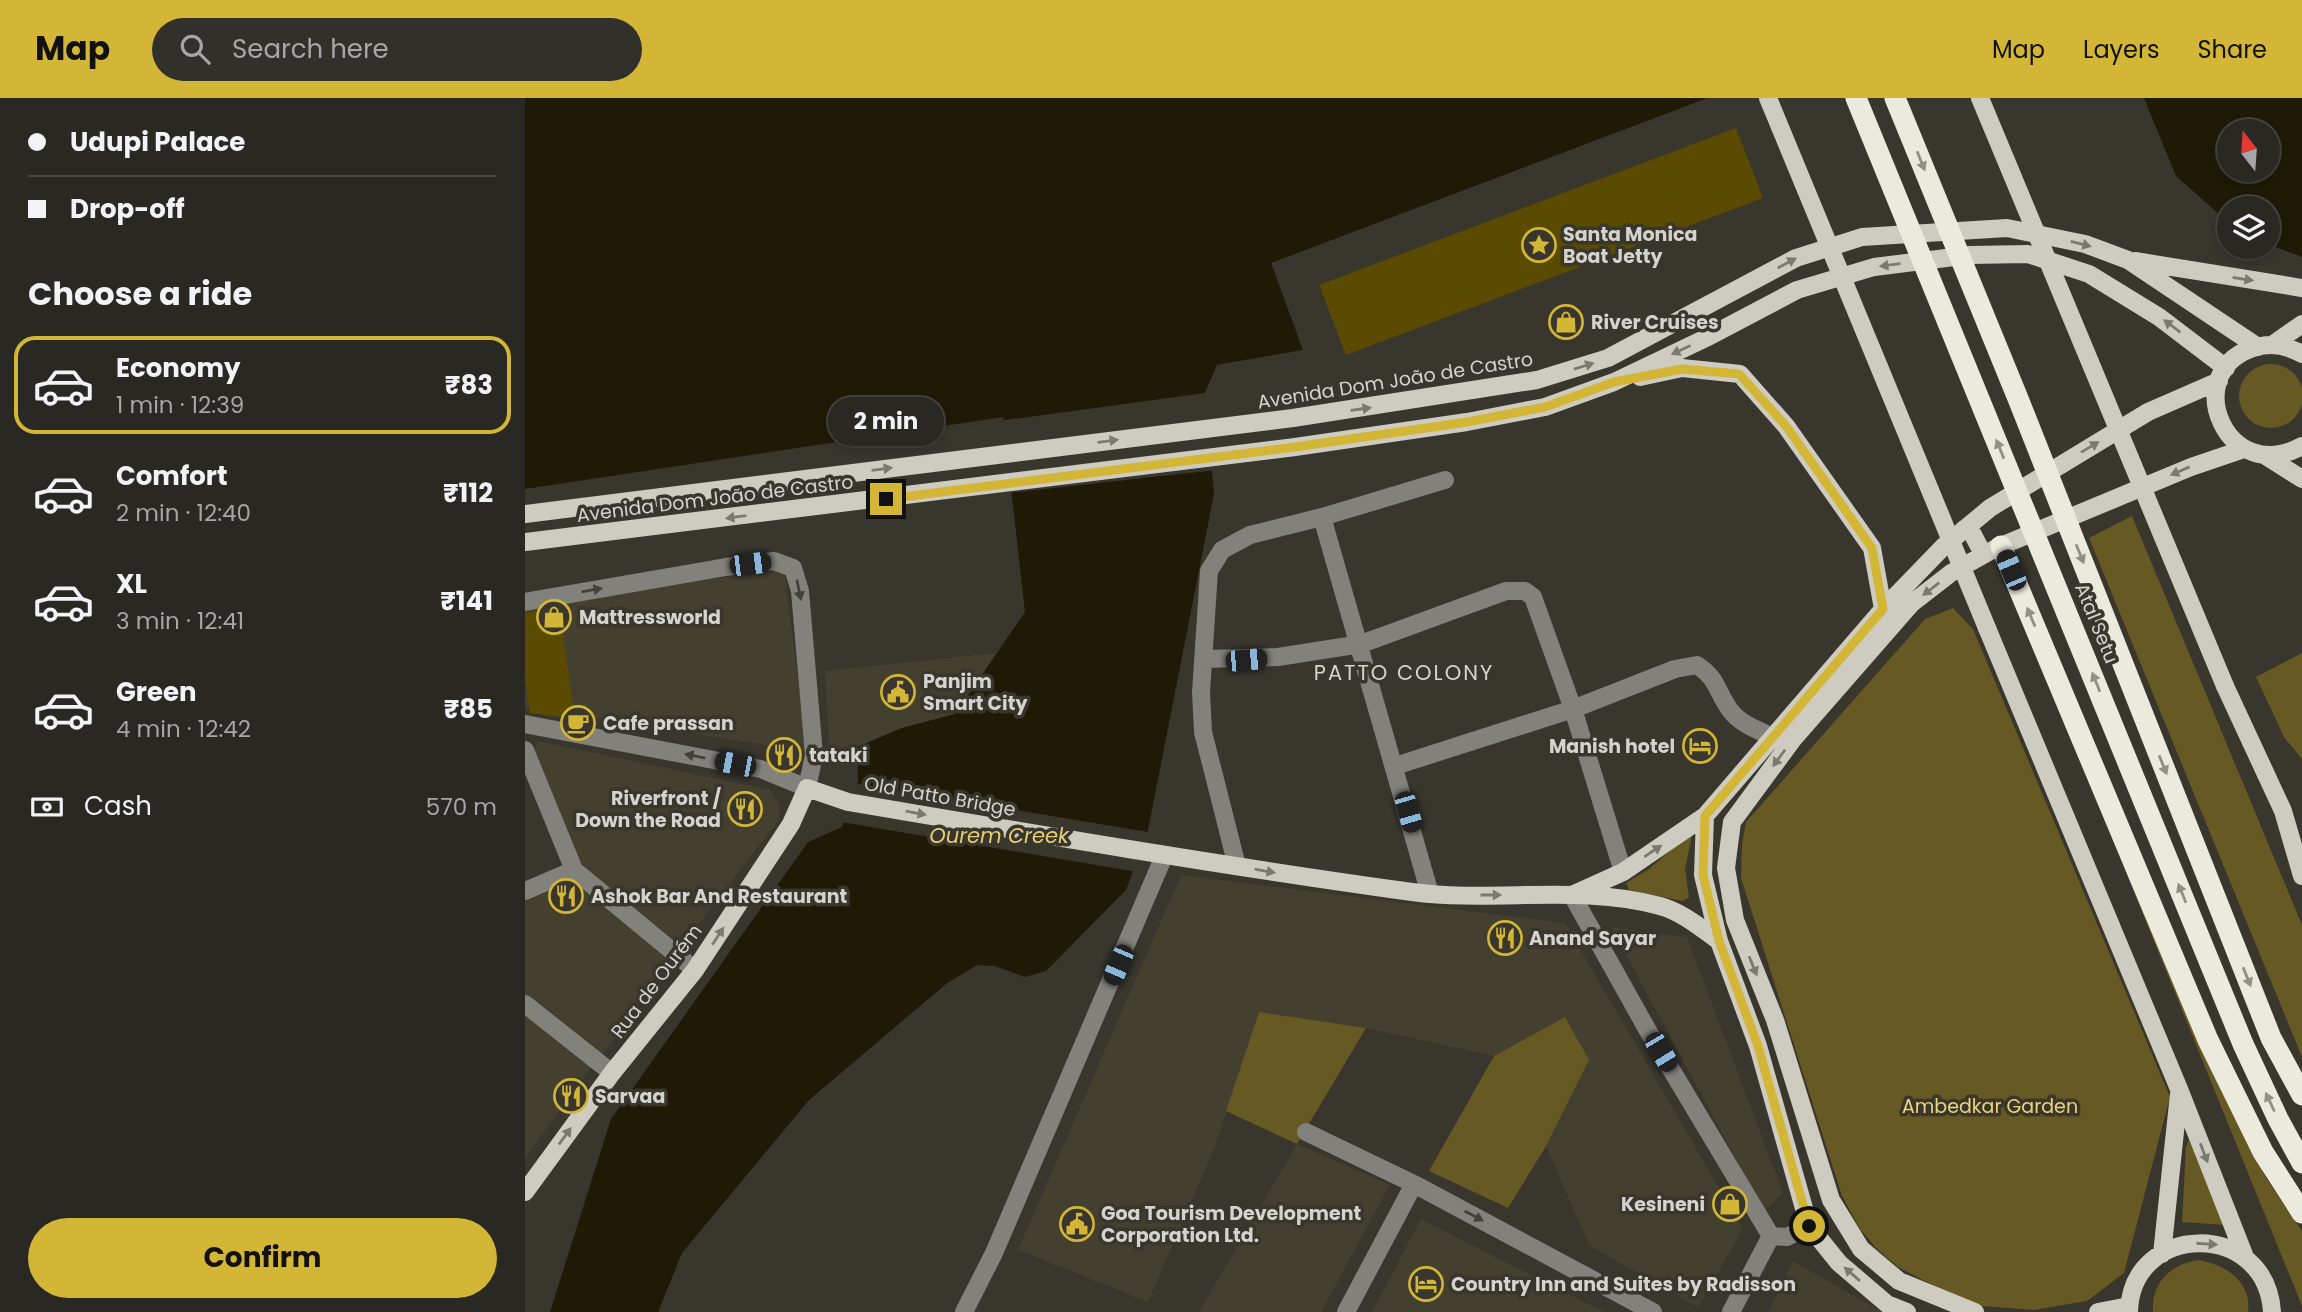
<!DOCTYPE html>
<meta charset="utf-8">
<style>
body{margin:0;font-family:Poppins,sans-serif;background:#32302a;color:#f1f3f6;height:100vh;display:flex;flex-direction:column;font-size:26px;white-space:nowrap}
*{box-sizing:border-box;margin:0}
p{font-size:23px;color:#a5a6a5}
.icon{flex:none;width:38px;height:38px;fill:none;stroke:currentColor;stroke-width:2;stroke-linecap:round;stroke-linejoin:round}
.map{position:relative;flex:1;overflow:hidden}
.panel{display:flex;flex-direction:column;background:#2a2822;width:525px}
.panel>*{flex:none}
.banner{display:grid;align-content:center;height:154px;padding:0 28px;background:#2a2822}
.needle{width:46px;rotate:343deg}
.tools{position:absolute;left:1692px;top:21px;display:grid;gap:14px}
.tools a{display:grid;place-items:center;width:63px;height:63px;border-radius:50%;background:#2a2822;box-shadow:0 4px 10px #0003,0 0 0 2px #464440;font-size:35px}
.end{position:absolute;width:32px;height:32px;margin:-16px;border:9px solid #d3b635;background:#111;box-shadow:0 0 0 4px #111}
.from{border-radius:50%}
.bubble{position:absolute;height:49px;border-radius:24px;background:#2a2822;box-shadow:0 4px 10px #0003,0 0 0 2px #464440;font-size:23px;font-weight:700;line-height:49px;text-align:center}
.car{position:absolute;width:21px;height:42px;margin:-21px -10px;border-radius:9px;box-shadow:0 0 5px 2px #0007;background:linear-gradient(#222 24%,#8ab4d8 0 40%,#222 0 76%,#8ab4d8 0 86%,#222 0)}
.banner b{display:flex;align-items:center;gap:24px;height:66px;font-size:26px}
.banner b+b{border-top:2px solid #464440}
.banner i{width:18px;height:18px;background:#f1f3f6}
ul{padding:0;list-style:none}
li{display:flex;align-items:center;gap:21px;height:98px;margin:0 14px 10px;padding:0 14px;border:4px solid transparent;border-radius:21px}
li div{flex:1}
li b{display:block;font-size:26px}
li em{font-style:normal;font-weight:700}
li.active{border-color:#d3b635}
li>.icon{width:63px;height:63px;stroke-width:1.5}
h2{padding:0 28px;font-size:32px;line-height:84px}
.pay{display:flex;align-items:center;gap:18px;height:77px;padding:0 28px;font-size:26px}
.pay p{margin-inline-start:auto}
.cta{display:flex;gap:14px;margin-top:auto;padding:14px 28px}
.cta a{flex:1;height:80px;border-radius:42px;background:#d3b635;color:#111;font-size:28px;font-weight:700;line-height:80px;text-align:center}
header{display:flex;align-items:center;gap:42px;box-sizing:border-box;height:98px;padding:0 35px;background:#d3b635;color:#111}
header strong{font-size:33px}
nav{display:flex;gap:38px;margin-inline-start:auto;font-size:24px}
.search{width:490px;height:63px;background:#32302a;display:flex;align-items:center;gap:18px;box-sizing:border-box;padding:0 24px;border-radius:38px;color:#a5a6a5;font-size:26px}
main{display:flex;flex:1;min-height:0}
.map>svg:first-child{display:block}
.built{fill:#444030}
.green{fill:#665923}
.water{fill:#1f1a06;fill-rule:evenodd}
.pier{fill:#38362d}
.building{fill:#5a4b00}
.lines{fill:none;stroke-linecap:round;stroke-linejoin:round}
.minor{stroke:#82817c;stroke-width:18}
.major{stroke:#cecbc1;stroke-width:18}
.highway{stroke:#ece9dd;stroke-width:21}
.major-bridge{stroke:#cecbc1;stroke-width:18}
.highway-bridge{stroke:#ece9dd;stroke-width:21}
.oneway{fill:#929085}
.oneway2{fill:#7c7970}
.oneway3{fill:#434139}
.route{stroke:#d3b635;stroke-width:9}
.labels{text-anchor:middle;stroke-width:7;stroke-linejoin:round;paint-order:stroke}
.poi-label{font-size:19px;font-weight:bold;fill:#d5d3cd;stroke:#38362d;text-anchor:start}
.street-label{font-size:19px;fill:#d5d3cd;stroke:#38362d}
.park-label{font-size:19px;fill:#ecd578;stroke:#38362d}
.neighbourhood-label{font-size:21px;letter-spacing:2px;fill:#d5d3cd;stroke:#38362d}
.water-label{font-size:21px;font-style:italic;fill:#e6cf73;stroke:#38362d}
</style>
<header>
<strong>Map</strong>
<div class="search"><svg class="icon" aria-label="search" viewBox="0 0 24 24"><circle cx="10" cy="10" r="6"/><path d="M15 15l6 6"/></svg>Search here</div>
<nav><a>Map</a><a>Layers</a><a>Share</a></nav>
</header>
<main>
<section class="panel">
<div class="banner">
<b><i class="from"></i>Udupi Palace</b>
<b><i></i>Drop-off</b>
</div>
<h2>Choose a ride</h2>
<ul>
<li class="active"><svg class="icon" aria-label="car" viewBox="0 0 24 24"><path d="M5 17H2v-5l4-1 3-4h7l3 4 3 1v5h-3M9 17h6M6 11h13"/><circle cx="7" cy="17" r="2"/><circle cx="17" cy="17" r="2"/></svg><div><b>Economy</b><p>1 min · 12:39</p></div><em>₹83</em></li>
<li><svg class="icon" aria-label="car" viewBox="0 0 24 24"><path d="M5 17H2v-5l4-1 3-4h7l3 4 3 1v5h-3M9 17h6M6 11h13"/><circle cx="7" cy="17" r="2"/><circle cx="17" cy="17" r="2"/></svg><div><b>Comfort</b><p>2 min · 12:40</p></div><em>₹112</em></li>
<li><svg class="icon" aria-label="car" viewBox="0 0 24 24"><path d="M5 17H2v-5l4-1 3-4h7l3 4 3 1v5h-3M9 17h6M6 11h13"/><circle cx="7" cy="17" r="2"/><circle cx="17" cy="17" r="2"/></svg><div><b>XL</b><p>3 min · 12:41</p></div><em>₹141</em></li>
<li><svg class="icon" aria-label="car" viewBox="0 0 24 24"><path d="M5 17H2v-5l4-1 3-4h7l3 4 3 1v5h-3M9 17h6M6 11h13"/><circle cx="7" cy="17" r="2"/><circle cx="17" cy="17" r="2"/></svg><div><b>Green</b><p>4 min · 12:42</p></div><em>₹85</em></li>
</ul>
<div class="pay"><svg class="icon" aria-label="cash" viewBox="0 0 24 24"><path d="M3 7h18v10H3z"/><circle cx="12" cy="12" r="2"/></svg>Cash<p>570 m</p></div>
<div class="cta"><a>Confirm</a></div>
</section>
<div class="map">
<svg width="1777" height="1214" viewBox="0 0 1777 1214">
<rect width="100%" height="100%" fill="#38362d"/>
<!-- built -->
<path class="built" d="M259,471L282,653L0,610V508Z
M472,555L430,616L377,630L332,649L304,651L300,573Z
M13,643L245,692L255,707L253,723L157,848L60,774L7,656Z
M656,777L1040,825L1218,1131L1173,1209L1064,1147L1021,1048L1064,962L1040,919L969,958L841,930L734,914L691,1046L623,1204L493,1152Z
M45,779L150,860L76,958L0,897V800Z
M1086,829L1162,839L1258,1095L1239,1113Z
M0,914L69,966L0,1060Z
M772,1046L865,1087L796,1214H674Z
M896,1121L1053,1201L1080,1214H847Z
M1268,1163L1357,1214H1243Z"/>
<!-- green -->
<path class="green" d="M1714 298a32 32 0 1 1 64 0a32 32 0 1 1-64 0Z
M1607,418L1777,827V959L1564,440Z
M1491,503L1696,992L1741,1080L1777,1133V1208Z
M1428,510L1448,531L1645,999L1599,1175L1562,1203L1509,1212L1457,1208L1415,1191L1373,1169L1352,1151L1335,1131L1317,1098L1216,780L1217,746L1221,724L1400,521Z
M1777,555V661L1759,639L1731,579Z
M1168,733L1160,771L1164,799L1158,803L1104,792L1101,785L1124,771Z
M734,914L841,930L772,1046L701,1013Z
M1040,919L1064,962L1021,1048L983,1110L904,1073L969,958Z
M1664,1042L1669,1046L1700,1127L1657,1124L1661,1048Z
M1674,1162C1700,1167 1727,1183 1723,1214H1628C1626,1184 1646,1166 1674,1162Z"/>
<!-- water -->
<path class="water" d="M0,0H1183L747,165L778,252L692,267L680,295L689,396L622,737L601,792L521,873L500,879L470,868L452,867L421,886L284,1002L157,1155L133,1214H25L86,1021L283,744L317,729L333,683L332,649L377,630L430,616L500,514L478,319L0,391Z
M1619,0H1777V159L1743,146V110H1704V125L1651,78ZM1704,33H1743V72H1704Z"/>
<!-- pier -->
<path class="pier" d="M1183,0H1187L1184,3L751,167L782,253L695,270L684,295L691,372L485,395L476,323L267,355V351L680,295L692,267L778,252L746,165Z
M328,685L623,734L620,752L612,774L316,724Z"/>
<!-- building -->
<path class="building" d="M1211,30L1238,100L821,257L794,187Z
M34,510L50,621L5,615L0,581V515Z"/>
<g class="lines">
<!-- minor -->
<path class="minor" d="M797,419L905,796
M0,504L201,469L249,463L268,470L275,493L289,657L282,690L236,671L0,626
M679,561L753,559L836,546L981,493H1000L1008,499L1048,611L1098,774
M0,652L49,772L170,872
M870,668L1048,611L1150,571L1172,567C1194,582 1191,593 1205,612C1215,626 1233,632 1248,639
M712,768L678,634L676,594L684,473L697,452L725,437L797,419L920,382
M0,793L49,772
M1047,797L1122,931L1246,1138
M0,906L87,975
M781,1034L889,1086L1128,1214
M1246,1138L1262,1139L1284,1128
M439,1214L469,1155L639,758
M821,1214L889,1086
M1206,1214L1246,1138"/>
<!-- major -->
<path class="major" d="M1610,163L1777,190
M1747,247L1777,226
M1777,256C1761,247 1743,244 1725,251C1655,278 1702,389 1777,348
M1115,279L1157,270L1215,276L1261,328L1347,450L1358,511
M1739,357L1777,381
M0,416L768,320L1012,282L1083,260L1271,160L1337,139L1482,130L1560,146L1603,162L1733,249
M1439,431L1446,433L1457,454L1455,458
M0,444L770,349L942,324L1020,309L1089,284L1181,240L1272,192L1349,169L1445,157L1503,156L1564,176L1634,219L1701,270
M1462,530L1654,991L1720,1159
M1700,588L1758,713L1777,778
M1047,797L1098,774L1180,718
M0,1094L87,975L170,872L266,726L282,690L323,704C511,736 699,768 887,794C969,805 1055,786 1135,808C1157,814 1176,830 1194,843
M1637,1156L1654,996
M1382,1214L1362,1206L1314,1165L1284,1128L1233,948L1194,843L1178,777L1180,718L1358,511L1418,449L1465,410L1623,314L1694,283
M1450,1214L1374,1183L1336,1151L1306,1102L1250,922L1210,822L1201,770L1207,724L1269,640L1386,506L1426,475L1471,450L1666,369L1719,351
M1573,1214L1604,1208
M1604,1214C1606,1124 1741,1121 1747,1214"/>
<!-- highway -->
<path class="highway" d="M1476,448L1683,942L1738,1054L1777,1115"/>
<!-- major-bridge -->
<path class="major-bridge" d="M1243,0L1462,530
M1455,0L1700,588"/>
<!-- highway-bridge -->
<path class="highway-bridge" d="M1331,0L1718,946L1753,1021L1777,1065
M1370,0L1494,303L1746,940L1777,997"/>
</g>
<!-- one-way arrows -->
<defs><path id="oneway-solid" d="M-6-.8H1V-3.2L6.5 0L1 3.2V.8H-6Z" transform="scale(1.75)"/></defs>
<g class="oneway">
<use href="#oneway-solid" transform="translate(1396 63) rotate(68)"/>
<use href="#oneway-solid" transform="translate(1475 351) rotate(-112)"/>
<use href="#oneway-solid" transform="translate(1555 456) rotate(68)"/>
<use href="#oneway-solid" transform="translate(1506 519) rotate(-113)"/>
<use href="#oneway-solid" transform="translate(1571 584) rotate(-112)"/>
<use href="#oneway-solid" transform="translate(1638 667) rotate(68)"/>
<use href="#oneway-solid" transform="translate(1657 795) rotate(-112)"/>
<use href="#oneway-solid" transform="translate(1722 879) rotate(68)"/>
<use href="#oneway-solid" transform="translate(1745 1004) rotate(-115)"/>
</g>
<g class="oneway2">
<use href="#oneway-solid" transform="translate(1556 146) rotate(14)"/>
<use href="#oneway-solid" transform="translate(1262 165) rotate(-28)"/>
<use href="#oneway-solid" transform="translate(1365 167) rotate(173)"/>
<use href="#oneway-solid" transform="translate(1718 181) rotate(9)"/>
<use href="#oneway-solid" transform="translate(1647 228) rotate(-143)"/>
<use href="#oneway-solid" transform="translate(1156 252) rotate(155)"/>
<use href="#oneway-solid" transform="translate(1059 268) rotate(-17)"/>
<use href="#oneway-solid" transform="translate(836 311) rotate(-8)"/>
<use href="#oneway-solid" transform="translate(583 343) rotate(-7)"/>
<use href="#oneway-solid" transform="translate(1565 349) rotate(-31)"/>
<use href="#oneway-solid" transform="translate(357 371) rotate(-7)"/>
<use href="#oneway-solid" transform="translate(1655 373) rotate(157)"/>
<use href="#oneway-solid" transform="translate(211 419) rotate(173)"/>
<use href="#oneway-solid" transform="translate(1406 491) rotate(142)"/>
<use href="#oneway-solid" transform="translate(1254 660) rotate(126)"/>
<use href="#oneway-solid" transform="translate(391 715) rotate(10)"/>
<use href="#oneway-solid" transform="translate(1128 753) rotate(-34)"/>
<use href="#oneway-solid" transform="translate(740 773) rotate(10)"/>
<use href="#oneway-solid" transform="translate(966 797)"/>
<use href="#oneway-solid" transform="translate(193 838) rotate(-57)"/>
<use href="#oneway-solid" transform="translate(1228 868) rotate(68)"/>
<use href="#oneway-solid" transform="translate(40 1038) rotate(-54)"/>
<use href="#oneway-solid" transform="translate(1679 1055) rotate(69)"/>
<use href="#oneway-solid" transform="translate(1682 1146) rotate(4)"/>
<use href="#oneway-solid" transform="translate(1327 1176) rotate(-139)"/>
</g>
<g class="oneway3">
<use href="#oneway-solid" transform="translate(67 492) rotate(-10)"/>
<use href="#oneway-solid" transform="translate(274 492) rotate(78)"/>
<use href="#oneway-solid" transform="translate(170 658) rotate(-169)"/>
<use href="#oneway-solid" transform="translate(949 1118) rotate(28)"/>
</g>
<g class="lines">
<!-- route -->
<path class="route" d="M361,401L770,349L942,324L1020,309L1089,284L1157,271L1214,276L1261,328L1347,450L1358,511L1180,718L1178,777L1194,843L1233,948L1284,1128"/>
</g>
<!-- icons -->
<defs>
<g id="sight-ring" transform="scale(1.75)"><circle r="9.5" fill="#38362d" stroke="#d3b635" stroke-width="1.5"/><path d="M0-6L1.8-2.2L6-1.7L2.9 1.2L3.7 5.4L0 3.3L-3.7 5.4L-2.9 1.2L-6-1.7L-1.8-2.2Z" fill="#d3b635"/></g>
<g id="shop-ring" transform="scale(1.75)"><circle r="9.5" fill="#38362d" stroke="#d3b635" stroke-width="1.5"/><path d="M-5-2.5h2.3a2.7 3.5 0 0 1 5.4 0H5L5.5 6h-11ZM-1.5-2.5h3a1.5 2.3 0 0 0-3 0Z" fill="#d3b635"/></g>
<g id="civic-ring" transform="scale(1.75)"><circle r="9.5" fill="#38362d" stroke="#d3b635" stroke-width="1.5"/><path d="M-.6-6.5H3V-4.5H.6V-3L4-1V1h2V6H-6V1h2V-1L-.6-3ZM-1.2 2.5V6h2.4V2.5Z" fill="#d3b635"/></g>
<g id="cafe-ring" transform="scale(1.75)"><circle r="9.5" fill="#38362d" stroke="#d3b635" stroke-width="1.5"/><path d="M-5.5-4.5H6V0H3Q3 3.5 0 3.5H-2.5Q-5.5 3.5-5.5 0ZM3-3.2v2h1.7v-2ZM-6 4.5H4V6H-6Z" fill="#d3b635"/></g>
<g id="hotel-ring" transform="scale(1.75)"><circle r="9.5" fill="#38362d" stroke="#d3b635" stroke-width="1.5"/><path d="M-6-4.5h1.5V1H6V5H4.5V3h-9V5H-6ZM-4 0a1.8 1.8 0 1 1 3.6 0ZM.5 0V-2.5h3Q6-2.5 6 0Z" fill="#d3b635"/></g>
<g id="restaurant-ring" transform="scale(1.75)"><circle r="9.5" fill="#38362d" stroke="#d3b635" stroke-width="1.5"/><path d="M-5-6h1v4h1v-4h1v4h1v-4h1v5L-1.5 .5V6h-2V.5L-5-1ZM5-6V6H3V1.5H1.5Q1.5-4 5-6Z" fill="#d3b635"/></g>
</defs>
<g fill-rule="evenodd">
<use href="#sight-ring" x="1014" y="147"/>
<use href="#shop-ring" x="1041" y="224"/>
<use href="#shop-ring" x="29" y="519"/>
<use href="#civic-ring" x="373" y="594"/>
<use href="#cafe-ring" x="53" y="625"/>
<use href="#hotel-ring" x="1175" y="648"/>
<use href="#restaurant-ring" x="259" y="657"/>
<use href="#restaurant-ring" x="220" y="711"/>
<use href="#restaurant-ring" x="41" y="798"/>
<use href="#restaurant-ring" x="980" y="840"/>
<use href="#restaurant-ring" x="46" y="998"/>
<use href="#shop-ring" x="1205" y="1106"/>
<use href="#civic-ring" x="552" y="1126"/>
<use href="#hotel-ring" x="901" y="1186"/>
</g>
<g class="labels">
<!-- poi labels -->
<g class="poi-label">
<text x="1038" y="143">Santa Monica<tspan x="1038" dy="22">Boat Jetty</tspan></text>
<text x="1066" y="231">River Cruises</text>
<text x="54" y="526">Mattressworld</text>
<text x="398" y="590">Panjim<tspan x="398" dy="22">Smart City</tspan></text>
<text x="78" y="632">Cafe prassan</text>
<text x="1150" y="655" text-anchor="end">Manish hotel</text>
<text x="284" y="664">tataki</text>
<text x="196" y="707" text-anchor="end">Riverfront /<tspan x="196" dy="22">Down the Road</tspan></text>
<text x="66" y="805">Ashok Bar And Restaurant</text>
<text x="1004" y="847">Anand Sayar</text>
<text x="70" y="1005">Sarvaa</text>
<text x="1180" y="1113" text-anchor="end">Kesineni</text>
<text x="576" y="1122">Goa Tourism Development<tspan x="576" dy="22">Corporation Ltd.</tspan></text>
<text x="926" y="1193">Country Inn and Suites by Radisson</text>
</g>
<!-- street labels -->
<g class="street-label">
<text transform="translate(870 282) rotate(-9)" y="7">Avenida Dom João de Castro</text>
<text transform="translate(190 400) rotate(-7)" y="7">Avenida Dom João de Castro</text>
<text transform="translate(1572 525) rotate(68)" y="7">Atal Setu</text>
<text transform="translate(415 698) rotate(10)" y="7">Old Patto Bridge</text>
<text transform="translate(131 883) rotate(-53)" y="7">Rua de Ourém</text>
</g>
<!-- park labels -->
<g class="park-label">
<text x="1465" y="1015">Ambedkar Garden</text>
</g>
<!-- neighbourhood labels -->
<g class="neighbourhood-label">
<text x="879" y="582">PATTO COLONY</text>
</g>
<!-- water labels -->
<g class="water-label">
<text x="474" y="745">Ourem Creek</text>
</g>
</g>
</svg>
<div class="tools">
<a><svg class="needle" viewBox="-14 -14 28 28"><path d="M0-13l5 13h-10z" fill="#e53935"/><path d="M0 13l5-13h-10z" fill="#a5a6a5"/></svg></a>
<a><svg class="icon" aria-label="layers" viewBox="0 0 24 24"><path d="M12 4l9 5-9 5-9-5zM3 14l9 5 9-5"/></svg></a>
</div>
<i class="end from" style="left:1284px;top:1128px"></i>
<i class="end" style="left:361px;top:401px"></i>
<div class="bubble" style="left:303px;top:299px;width:116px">2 min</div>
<i class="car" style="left:225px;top:466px;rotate:83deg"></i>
<i class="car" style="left:1486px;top:472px;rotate:337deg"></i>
<i class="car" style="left:721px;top:562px;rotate:85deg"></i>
<i class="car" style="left:210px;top:666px;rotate:281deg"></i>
<i class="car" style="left:883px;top:714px;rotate:164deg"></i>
<i class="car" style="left:593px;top:867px;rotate:203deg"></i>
<i class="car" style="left:1136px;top:954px;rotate:149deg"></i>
</div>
</main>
